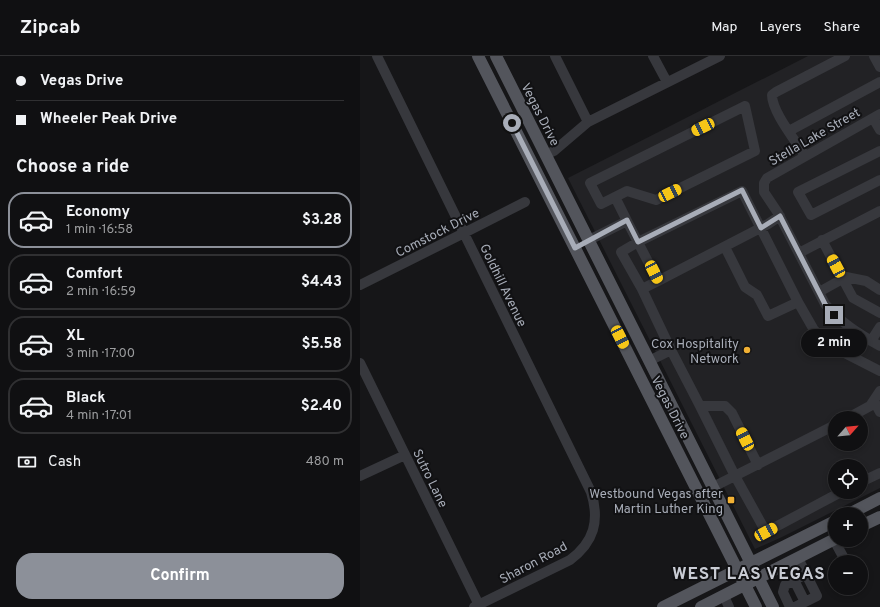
<!DOCTYPE html>
<meta charset="utf-8">
<style>
body{margin:0;font-family:Overpass,sans-serif;background:#1e1e20;color:#f1f3f6;height:100vh;display:flex;flex-direction:column;font-size:15px;white-space:nowrap}
*{box-sizing:border-box;margin:0}
p{font-size:13px;color:#9c9d9f}
.icon{flex:none;width:22px;height:22px;fill:none;stroke:currentColor;stroke-width:2;stroke-linecap:round;stroke-linejoin:round}
.map{position:relative;flex:1;overflow:hidden}
.panel{display:flex;flex-direction:column;background:#101012;width:360px}
.panel>*{flex:none}
.hud{display:grid;align-content:center;height:88px;padding:0 16px;background:#101012}
.needle{width:26px;rotate:63deg}
.fabs{position:absolute;left:468px;top:355px;display:grid;gap:8px}
.fabs a{display:grid;place-items:center;width:40px;height:40px;border-radius:50%;background:#101012;box-shadow:0 2px 6px #0003,0 0 0 1px #303032;font-size:20px}
.end{position:absolute;width:18px;height:18px;margin:-9px;border:5px solid #a8adb8;background:#111;box-shadow:0 0 0 2px #111}
.from{border-radius:50%}
.bubble{position:absolute;height:28px;border-radius:14px;background:#101012;box-shadow:0 2px 6px #0003,0 0 0 1px #303032;font-size:13px;font-weight:700;line-height:28px;text-align:center}
.car{position:absolute;width:12px;height:24px;margin:-12px -6px;border-radius:5px;box-shadow:0 0 3px 1px #0007;background:linear-gradient(#f5c518 24%,#345 0 40%,#f5c518 0 76%,#345 0 86%,#f5c518 0)}
.hud b{display:flex;align-items:center;gap:14px;height:38px;font-size:15px}
.hud b+b{border-top:1px solid #303032}
.hud i{width:10px;height:10px;background:#f1f3f6}
ul{padding:0;list-style:none}
li{display:flex;align-items:center;gap:12px;height:56px;margin:0 8px 6px;padding:0 8px;border:2px solid #303032;border-radius:16px}
li div{flex:1}
li b{display:block;font-size:15px}
li em{font-style:normal;font-weight:700}
li.active{border-color:#8c9099}
li>.icon{width:36px;height:36px;stroke-width:1.5}
h2{padding:0 16px;font-size:18px;line-height:48px}
.pay{display:flex;align-items:center;gap:10px;height:44px;padding:0 16px;font-size:15px}
.pay p{margin-inline-start:auto}
.action{display:flex;gap:8px;margin-top:auto;padding:8px 16px}
.action a{flex:1;height:46px;border-radius:16px;background:#8c9099;color:#fff;font-size:16px;font-weight:700;line-height:46px;text-align:center}
header{display:flex;align-items:center;gap:24px;box-sizing:border-box;height:56px;padding:0 20px;background:#101012;border-bottom:1px solid #303032}
header strong{font-size:19px}
nav{display:flex;gap:22px;margin-inline-start:auto;font-size:14px}
main{display:flex;flex:1;min-height:0}
.map>svg:first-child{display:block}
.built{fill:#222225;fill-rule:evenodd}
.lines{fill:none;stroke-linecap:round;stroke-linejoin:round}
.minor{stroke:#37383d;stroke-width:10}
.major{stroke:#53555c;stroke-width:12}
.route{stroke:#a8adb8;stroke-width:5}
.poi-dot{fill:#f2b134;stroke:#111113;stroke-width:1.5}
.labels{text-anchor:middle;stroke-width:4;stroke-linejoin:round;paint-order:stroke}
.street-label{font-size:13px;fill:#a8adb8;stroke:#111113}
.poi-label{font-size:13px;fill:#a8adb8;stroke:#111113;text-anchor:end}
.district-label{font-size:17px;font-weight:bold;letter-spacing:1px;fill:#c9ccd4;stroke:#111113}
</style>
<header>
<strong>Zipcab</strong>
<nav><a>Map</a><a>Layers</a><a>Share</a></nav>
</header>
<main>
<section class="panel">
<div class="hud">
<b><i class="from"></i>Vegas Drive</b>
<b><i></i>Wheeler Peak Drive</b>
</div>
<h2>Choose a ride</h2>
<ul>
<li class="active"><svg class="icon" aria-label="car" viewBox="0 0 24 24"><path d="M5 17H2v-5l4-1 3-4h7l3 4 3 1v5h-3M9 17h6M6 11h13"/><circle cx="7" cy="17" r="2"/><circle cx="17" cy="17" r="2"/></svg><div><b>Economy</b><p>1 min · 16:58</p></div><em>$3.28</em></li>
<li><svg class="icon" aria-label="car" viewBox="0 0 24 24"><path d="M5 17H2v-5l4-1 3-4h7l3 4 3 1v5h-3M9 17h6M6 11h13"/><circle cx="7" cy="17" r="2"/><circle cx="17" cy="17" r="2"/></svg><div><b>Comfort</b><p>2 min · 16:59</p></div><em>$4.43</em></li>
<li><svg class="icon" aria-label="car" viewBox="0 0 24 24"><path d="M5 17H2v-5l4-1 3-4h7l3 4 3 1v5h-3M9 17h6M6 11h13"/><circle cx="7" cy="17" r="2"/><circle cx="17" cy="17" r="2"/></svg><div><b>XL</b><p>3 min · 17:00</p></div><em>$5.58</em></li>
<li><svg class="icon" aria-label="car" viewBox="0 0 24 24"><path d="M5 17H2v-5l4-1 3-4h7l3 4 3 1v5h-3M9 17h6M6 11h13"/><circle cx="7" cy="17" r="2"/><circle cx="17" cy="17" r="2"/></svg><div><b>Black</b><p>4 min · 17:01</p></div><em>$2.40</em></li>
</ul>
<div class="pay"><svg class="icon" aria-label="cash" viewBox="0 0 24 24"><path d="M3 7h18v10H3z"/><circle cx="12" cy="12" r="2"/></svg>Cash<p>480 m</p></div>
<div class="action"><a>Confirm</a></div>
</section>
<div class="map">
<svg width="520" height="551" viewBox="0 0 520 551">
<rect width="100%" height="100%" fill="#161618"/>
<!-- built -->
<path class="built" d="M448,0H520V432L422,481L395,493L208,122ZM475,362H501V388H475ZM475,410H501V436H475Z"/>
<g class="lines">
<!-- minor -->
<path class="minor" d="M17,0L231,436C240,465 234,486 210,504L114,551
M195,0L228,66
M293,0L307,26
M514,0L520,11
M520,58L407,122L404,127V136L418,157L465,248C481,267 499,278 520,290
M513,62L520,74
M429,75L520,26
M520,95L438,136L451,159L520,124
M185,99L194,95L228,66L360,0
M445,100C436,85 412,56 412,39L416,36L485,0
M255,141L267,135L296,144L395,95L385,50L230,127L241,148L255,141L267,165
M229,184L267,165L298,225L408,168L420,160
M462,184L493,242L520,257
M365,191L385,231L397,239L408,260L438,246L454,274L473,291L520,315
M439,197L520,155
M298,225L282,233L311,294
M0,229L104,177L165,146
M282,233L261,196L278,186L382,135L438,246
M459,236L486,221L506,225L520,234
M511,285L520,271
M289,305L311,294L340,350H365L372,357L398,409
M0,307L119,549
M514,345L520,356
M340,350L375,420L406,476L481,436
M488,362L510,350L520,335
M0,420L45,399
M501,426L520,417
M353,431L475,369
M474,484L486,506
M438,502L446,518
M434,524L445,546
M364,540L369,551
M430,551L423,536L425,529L446,518L457,540L435,551"/>
<!-- major -->
<path class="major" d="M118,0L396,551
M136,0L413,551
M489,458L520,442
M501,470L520,461
M303,551L475,465
M341,551L475,483"/>
</g>
<g class="lines">
<!-- route -->
<path class="route" d="M152,67L215,192L267,164L278,186L382,134L401,172L420,160L465,248L474,259"/>
</g>
<!-- markers -->
<g class="poi-dot">
<circle cx="387" cy="294" r="4"/>
<rect x="367" y="440" width="8" height="8" rx="2"/>
</g>
<g class="labels">
<!-- street labels -->
<g class="street-label">
<text transform="translate(181 58) rotate(63)" y="5">Vegas Drive</text>
<text transform="translate(454 80) rotate(-30)" y="5">Stella Lake Street</text>
<text transform="translate(77 176) rotate(-27)" y="5">Comstock Drive</text>
<text transform="translate(144 229) rotate(64)" y="5">Goldhill Avenue</text>
<text transform="translate(311 351) rotate(63)" y="5">Vegas Drive</text>
<text transform="translate(71 422) rotate(64)" y="5">Sutro Lane</text>
<text transform="translate(173 506) rotate(-28)" y="5">Sharon Road</text>
</g>
<!-- poi labels -->
<g class="poi-label">
<text x="379" y="292">Cox Hospitality<tspan x="379" dy="15">Network</tspan></text>
<text x="363" y="442">Westbound Vegas after<tspan x="363" dy="15">Martin Luther King</tspan></text>
</g>
<!-- district labels -->
<g class="district-label">
<text x="389" y="523">WEST LAS VEGAS</text>
</g>
</g>
</svg>
<div class="fabs">
<a><svg class="needle" viewBox="-14 -14 28 28"><path d="M0-13l5 13h-10z" fill="#e53935"/><path d="M0 13l5-13h-10z" fill="#9c9d9f"/></svg></a>
<a><svg class="icon" aria-label="locate" viewBox="0 0 24 24"><circle cx="12" cy="12" r="6"/><path d="M12 2v4M12 18v4M2 12h4M18 12h4"/></svg></a>
<a>+</a>
<a>−</a>
</div>
<i class="end from" style="left:152px;top:67px"></i>
<i class="end" style="left:474px;top:259px"></i>
<div class="bubble" style="left:441px;top:273px;width:66px">2 min</div>
<i class="car" style="left:343px;top:71px;rotate:244deg"></i>
<i class="car" style="left:310px;top:137px;rotate:64deg"></i>
<i class="car" style="left:476px;top:210px;rotate:332deg"></i>
<i class="car" style="left:294px;top:216px;rotate:153deg"></i>
<i class="car" style="left:260px;top:281px;rotate:153deg"></i>
<i class="car" style="left:385px;top:383px;rotate:333deg"></i>
<i class="car" style="left:406px;top:476px;rotate:62deg"></i>
</div>
</main>
